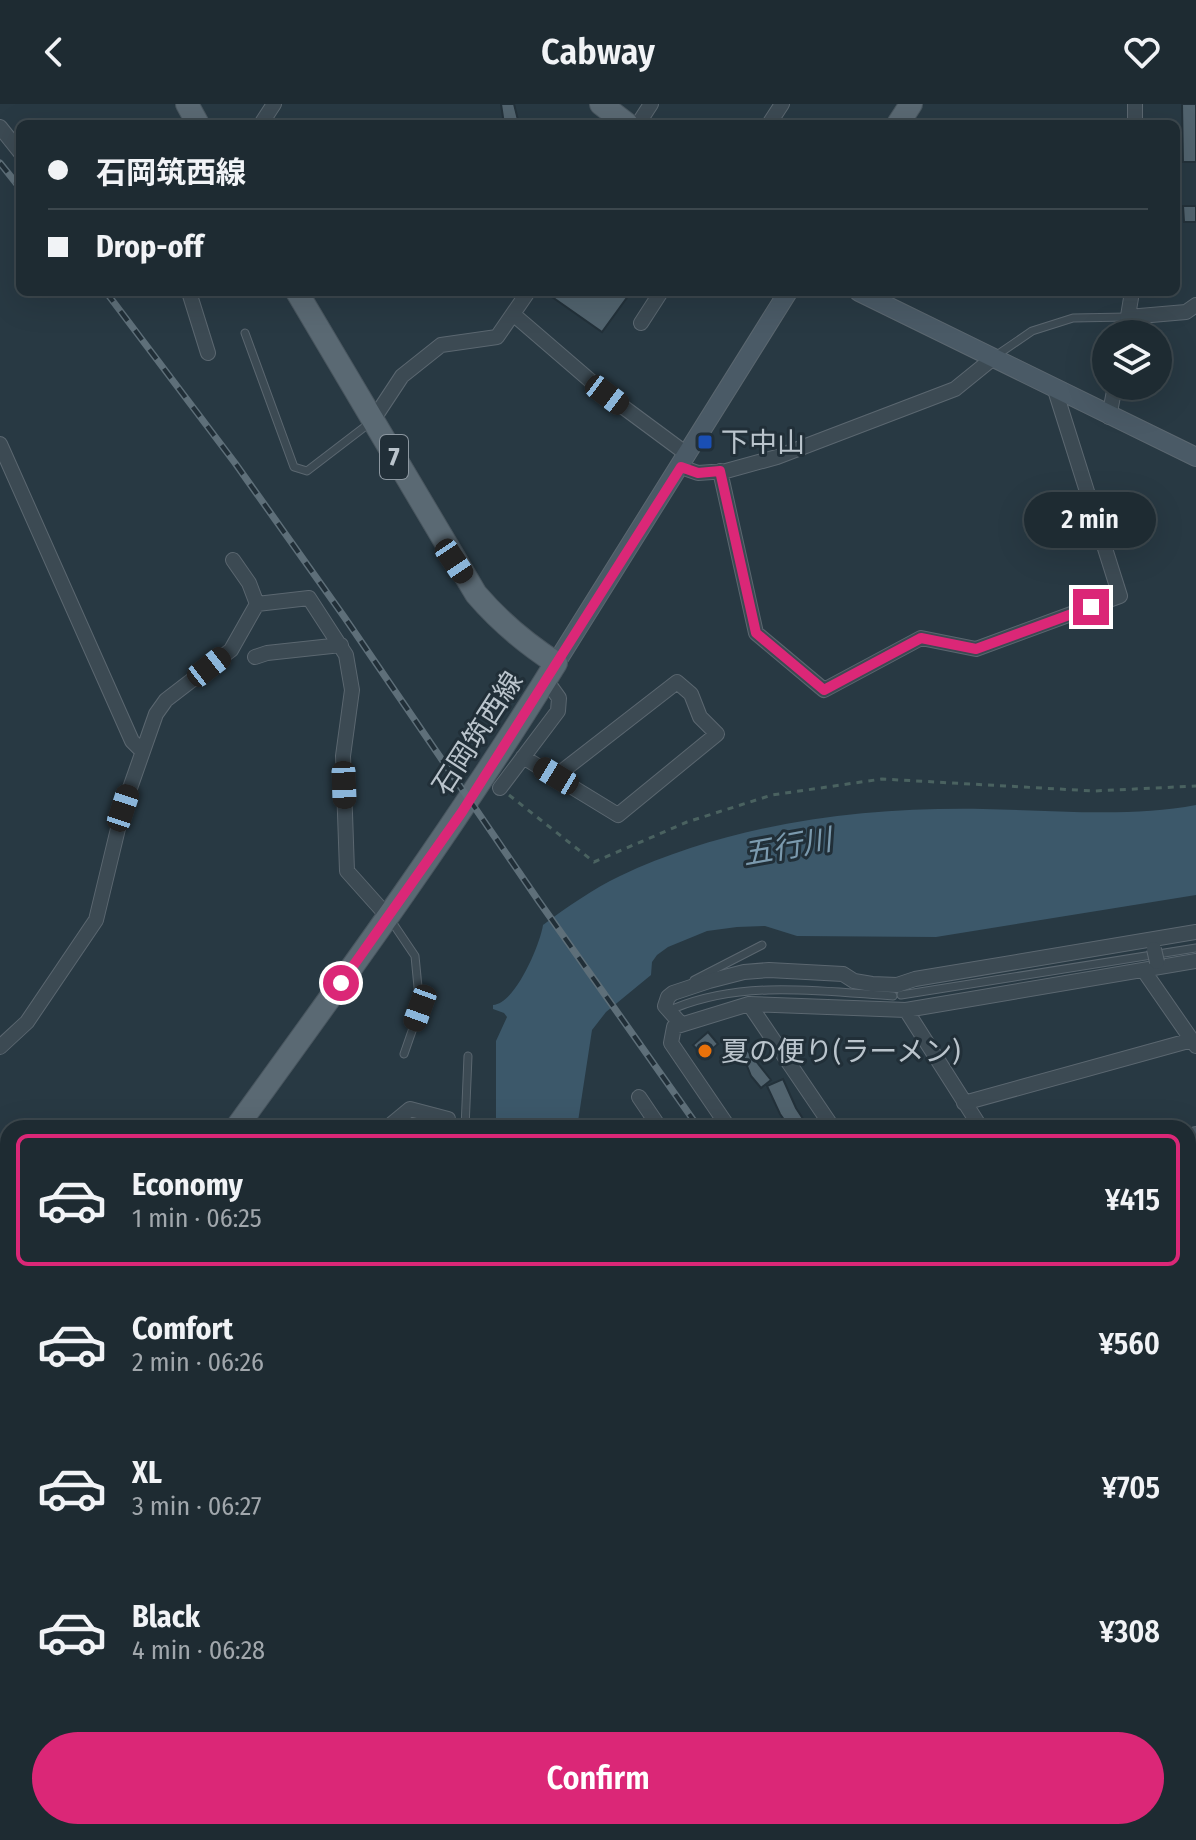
<!DOCTYPE html>
<meta charset="utf-8">
<style>
body{margin:0;font-family:"Fira Sans Condensed","Noto Sans JP",sans-serif;background:#2b373e;color:#f1f3f6;height:100vh;display:flex;flex-direction:column;font-size:30px;white-space:nowrap}
*{box-sizing:border-box;margin:0}
p{font-size:26px;color:#a1a7ac}
.icon{flex:none;width:44px;height:44px;fill:none;stroke:currentColor;stroke-width:2;stroke-linecap:round;stroke-linejoin:round}
.map{position:relative;flex:1;overflow:hidden}
.panel{position:absolute;left:0px;top:1016px;width:1196px;height:720px;display:flex;flex-direction:column;background:#1e2b32;border-radius:24px 24px 0 0;box-shadow:0 8px 32px #0002,0 0 0 2px #3c474d}
.panel>*{flex:none}
.top-card{position:absolute;left:16px;top:16px;width:1164px;height:176px;border-radius:12px;box-shadow:0 8px 32px #0002,0 0 0 2px #3c474d;display:grid;align-content:center;height:176px;padding:0 32px;background:#1e2b32}
.buttons{position:absolute;left:1092px;top:216px;display:grid;gap:16px}
.buttons a{display:grid;place-items:center;width:80px;height:80px;border-radius:50%;background:#1e2b32;box-shadow:0 8px 32px #0002,0 0 0 2px #3c474d;font-size:40px}
.end{position:absolute;width:36px;height:36px;margin:-18px;border:10px solid #db2777;background:#fff;box-shadow:0 0 0 4px #fff}
.from{border-radius:50%}
.bubble{position:absolute;height:56px;border-radius:28px;background:#1e2b32;box-shadow:0 8px 32px #0002,0 0 0 2px #3c474d;font-size:26px;font-weight:600;line-height:56px;text-align:center}
.car{position:absolute;width:24px;height:48px;margin:-24px -12px;border-radius:10px;box-shadow:0 0 6px 2px #0007;background:linear-gradient(#222 24%,#8ab4d8 0 40%,#222 0 76%,#8ab4d8 0 86%,#222 0)}
.top-card b{display:flex;align-items:center;gap:28px;height:76px;font-size:30px}
.top-card b+b{border-top:2px solid #3c474d}
.top-card i{width:20px;height:20px;background:#f1f3f6}
ul{padding:14px 0 0;list-style:none}
li{display:flex;align-items:center;gap:24px;height:132px;margin:0 16px 12px;padding:0 16px;border:4px solid transparent;border-radius:12px}
li div{flex:1}
li b{display:block;font-size:30px}
li em{font-style:normal;font-weight:600}
li.selected{border-color:#db2777}
li>.icon{width:72px;height:72px;stroke-width:1.5}
.cta{display:flex;gap:16px;margin-top:auto;padding:16px 32px}
.cta a{flex:1;height:92px;border-radius:48px;background:#db2777;color:#fff;font-size:32px;font-weight:600;line-height:92px;text-align:center}
header{display:flex;justify-content:space-between;align-items:center;height:104px;padding:0 32px;background:#1e2b32;font-size:36px;font-weight:600}
.map>svg:first-child{display:block}
.green{fill:#2b4643}
.water{fill:#3c586a}
.building{fill:#51636e;stroke:#23313a;stroke-width:2}
.lines{fill:none;stroke-linecap:round;stroke-linejoin:round}
.lane-casing{stroke:#5b6770;stroke-width:9}
.street-casing{stroke:#5b6770;stroke-width:16}
.secondary-casing{stroke:#5b6770;stroke-width:20}
.primary-casing{stroke:#49565f;stroke-width:24}
.path{stroke:#4a6260;stroke-width:3;stroke-dasharray:6 6;stroke-linecap:butt}
.lane{stroke:#3c4a53;stroke-width:7}
.street{stroke:#3c4a53;stroke-width:14}
.secondary{stroke:#4a5a66;stroke-width:18}
.primary{stroke:#5a6973;stroke-width:22}
.rail-casing{stroke:#5e6f79;stroke-width:7}
.rail{stroke:#212f38;stroke-width:4;stroke-dasharray:12;stroke-linecap:butt}
.street-bridge-casing{stroke:#5b6770;stroke-width:16;stroke-linecap:butt}
.street-bridge{stroke:#3c4a53;stroke-width:14}
.route{stroke:#db2777;stroke-width:10}
.transit-dot{fill:#1a4fb4;stroke:#212f38;stroke-width:3}
.food-dot{fill:#e8710a;stroke:#212f38;stroke-width:3}
.labels{text-anchor:middle;stroke-width:6;stroke-linejoin:round;paint-order:stroke}
.shield{fill:#212f38;stroke:#8c97a0;stroke-width:2}
.shield-label{font-size:26px;font-weight:bold;fill:#bac4cc}
.poi-label{font-size:28px;fill:#bac4cc;stroke:#212f38;text-anchor:start}
.street-label{font-size:28px;fill:#bac4cc;stroke:#212f38}
.water-label{font-size:30px;font-style:italic;fill:#7b9aae;stroke:#212f38}
</style>
<header><svg class="icon" aria-label="back" viewBox="0 0 24 24"><path d="M15 5l-7 7 7 7"/></svg>Cabway<svg class="icon" aria-label="heart" viewBox="0 0 24 24"><path d="M12 20l-8-8c-3-5 5-10 8-4 3-6 11-1 8 4z"/></svg></header>
<div class="map">
<svg width="1196" height="1736" viewBox="0 0 1196 1736">
<rect width="100%" height="100%" fill="#283943"/>
<!-- green -->
<path class="green" d="M1196,1313V1361L1188,1348V1318Z"/>
<!-- water -->
<path class="water" d="M1196,701V791L936,833L797,832L765,822L737,823L707,827L668,843L657,851L652,858L651,871L606,908L592,926L577,1024H496V937L507,913L504,909L493,905V901C515,900 540,841 543,821C567,803 593,785 620,772C732,719 861,703 983,705C1051,706 1129,714 1196,701Z
M8,1392V1443L0,1444V1394Z"/>
<!-- building -->
<path class="building" d="M501,0H514L519,20H504Z
M1182,0H1196V58H1183Z
M1183,102H1196V118H1184Z
M545,188H631L602,228Z
M708,928L718,940L703,953L693,941Z
M744,942L771,976L761,984L751,972L740,944Z
M783,975L796,1004L809,1024H790L780,1010L767,982Z"/>
<g class="lines">
<!-- lane casing -->
<g class="lane-casing">
<path id="lane" d="M245,229L294,363L307,367L371,318
M997,251L1032,227L1073,214L1127,213
M390,815L415,852L420,904L404,950
M694,876L762,841
M901,891L1196,844
M675,904C744,876 820,887 893,892
M465,1024L468,952
M1188,1178L1196,1190"/>
</g>
<!-- street casing -->
<g class="street-casing">
<path id="street" d="M1135,0V20
M261,20L274,0
M638,20L651,0
M769,20L782,0
M0,23L20,48
M189,188L208,249
M513,210L607,291L688,351
M1128,213L1186,208L1196,201
M641,219L661,188
M1125,230L1132,188
M1109,313L1115,282
M373,316L402,272L441,241L497,233L528,188
M0,340L132,637L142,647
M681,363L698,369L726,367L777,353L955,285L992,255
M720,367L756,529L824,586L921,534L976,545L1120,492L1055,286
M257,500L309,494L346,551L352,586L343,652L347,767L389,814
M255,553L267,549L341,541
M523,653L618,711L717,630L700,613L691,590L677,578L556,672
M500,684L558,607L559,594L546,576
M1144,867L1196,942
M749,900L833,1024
M906,906L981,1024
M681,920L665,902L668,893L673,889L709,877L744,868L769,866L843,870L854,877L872,880L897,881L915,875L1196,828
M0,943L27,918L96,816L123,704L156,610L166,596L231,546L257,500L249,479L233,456
M639,993L660,1024
M964,999L1192,936
M387,1024L410,1005L448,1015V1024
M729,1024L671,939L674,923L749,900L906,906L1196,857
M1188,1217L1196,1212
M0,1261L8,1267
M1188,1308L1196,1303
M1188,1362L1196,1374
M1188,1428L1196,1422
M0,1471H8
M1188,1473L1196,1485
M1188,1564L1196,1576
M1188,1651L1196,1654
M0,1717L8,1716
M481,1728L504,1733
M324,1736L359,1728"/>
</g>
<!-- secondary casing -->
<g class="secondary-casing">
<path id="secondary" d="M859,188L1196,353
M556,559L788,188
M1188,1036L1196,1032
M0,1040L8,1047
M230,1728L231,1736
M844,1728L846,1736
M1125,1728L1128,1736"/>
</g>
<!-- primary casing -->
<g class="primary-casing">
<path id="primary" d="M187,0L198,20
M601,0L627,20
M898,20L911,0
M236,1024C347,871 457,720 556,559C525,539 500,518 476,490L297,188
M0,1352L8,1341"/>
</g>
<!-- path -->
<path class="path" d="M509,691L594,758L687,718L772,691L882,675L1094,687L1196,682
M988,1728L989,1736"/>
<!-- lane -->
<use href="#lane" class="lane"/>
<!-- street -->
<use href="#street" class="street"/>
<!-- secondary -->
<use href="#secondary" class="secondary"/>
<!-- primary -->
<use href="#primary" class="primary"/>
<!-- rail casing -->
<g class="rail-casing">
<path id="rail" d="M0,59L20,84
M106,188L235,359L345,514L538,796L699,1024
M1188,1714L1196,1724"/>
</g>
<!-- rail -->
<use href="#rail" class="rail"/>
<!-- street-bridge casing -->
<g class="street-bridge-casing">
<path id="street-bridge" d="M1154,845L1157,858"/>
</g>
<!-- street-bridge -->
<use href="#street-bridge" class="street-bridge"/>
</g>
<g class="lines">
<!-- route -->
<path class="route" d="M341,879L462,708L681,363L698,369L720,367L756,529L824,586L921,534L976,545L1091,503"/>
</g>
<!-- markers -->
<rect class="transit-dot" x="697" y="330" width="16" height="16" rx="4"/>
<circle class="food-dot" cx="705" cy="947" r="8"/>
<g class="labels">
<!-- shield labels -->
<rect class="shield" x="380" y="331" width="28" height="44" rx="6"/>
<g class="shield-label">
<text x="394" y="362">7</text>
</g>
<!-- poi labels -->
<g class="poi-label">
<text x="721" y="348">下中山</text>
<text x="721" y="957">夏の便り(ラーメン)</text>
</g>
<!-- street labels -->
<g class="street-label">
<text transform="translate(477 629) rotate(-57)" y="10">石岡筑西線</text>
</g>
<!-- water labels -->
<g class="water-label">
<text transform="translate(787 743) rotate(-10)" y="10">五行川</text>
</g>
</g>
</svg>
<div class="buttons">
<a><svg class="icon" aria-label="layers" viewBox="0 0 24 24"><path d="M12 4l9 5-9 5-9-5zM3 14l9 5 9-5"/></svg></a>
</div>
<i class="end from" style="left:341px;top:879px"></i>
<i class="end" style="left:1091px;top:503px"></i>
<div class="bubble" style="left:1024px;top:388px;width:132px">2 min</div>
<i class="car" style="left:607px;top:291px;rotate:127deg"></i>
<i class="car" style="left:454px;top:457px;rotate:146deg"></i>
<i class="car" style="left:209px;top:563px;rotate:52deg"></i>
<i class="car" style="left:556px;top:672px;rotate:301deg"></i>
<i class="car" style="left:344px;top:681px;rotate:178deg"></i>
<i class="car" style="left:123px;top:704px;rotate:18deg"></i>
<i class="car" style="left:420px;top:904px;rotate:200deg"></i>
<div class="top-card">
<b><i class="from"></i>石岡筑西線</b>
<b><i></i>Drop-off</b>
</div>
<section class="panel">
<ul>
<li class="selected"><svg class="icon" aria-label="car" viewBox="0 0 24 24"><path d="M5 17H2v-5l4-1 3-4h7l3 4 3 1v5h-3M9 17h6M6 11h13"/><circle cx="7" cy="17" r="2"/><circle cx="17" cy="17" r="2"/></svg><div><b>Economy</b><p>1 min · 06:25</p></div><em>¥415</em></li>
<li><svg class="icon" aria-label="car" viewBox="0 0 24 24"><path d="M5 17H2v-5l4-1 3-4h7l3 4 3 1v5h-3M9 17h6M6 11h13"/><circle cx="7" cy="17" r="2"/><circle cx="17" cy="17" r="2"/></svg><div><b>Comfort</b><p>2 min · 06:26</p></div><em>¥560</em></li>
<li><svg class="icon" aria-label="car" viewBox="0 0 24 24"><path d="M5 17H2v-5l4-1 3-4h7l3 4 3 1v5h-3M9 17h6M6 11h13"/><circle cx="7" cy="17" r="2"/><circle cx="17" cy="17" r="2"/></svg><div><b>XL</b><p>3 min · 06:27</p></div><em>¥705</em></li>
<li><svg class="icon" aria-label="car" viewBox="0 0 24 24"><path d="M5 17H2v-5l4-1 3-4h7l3 4 3 1v5h-3M9 17h6M6 11h13"/><circle cx="7" cy="17" r="2"/><circle cx="17" cy="17" r="2"/></svg><div><b>Black</b><p>4 min · 06:28</p></div><em>¥308</em></li>
</ul>
<div class="cta"><a>Confirm</a></div>
</section>
</div>
